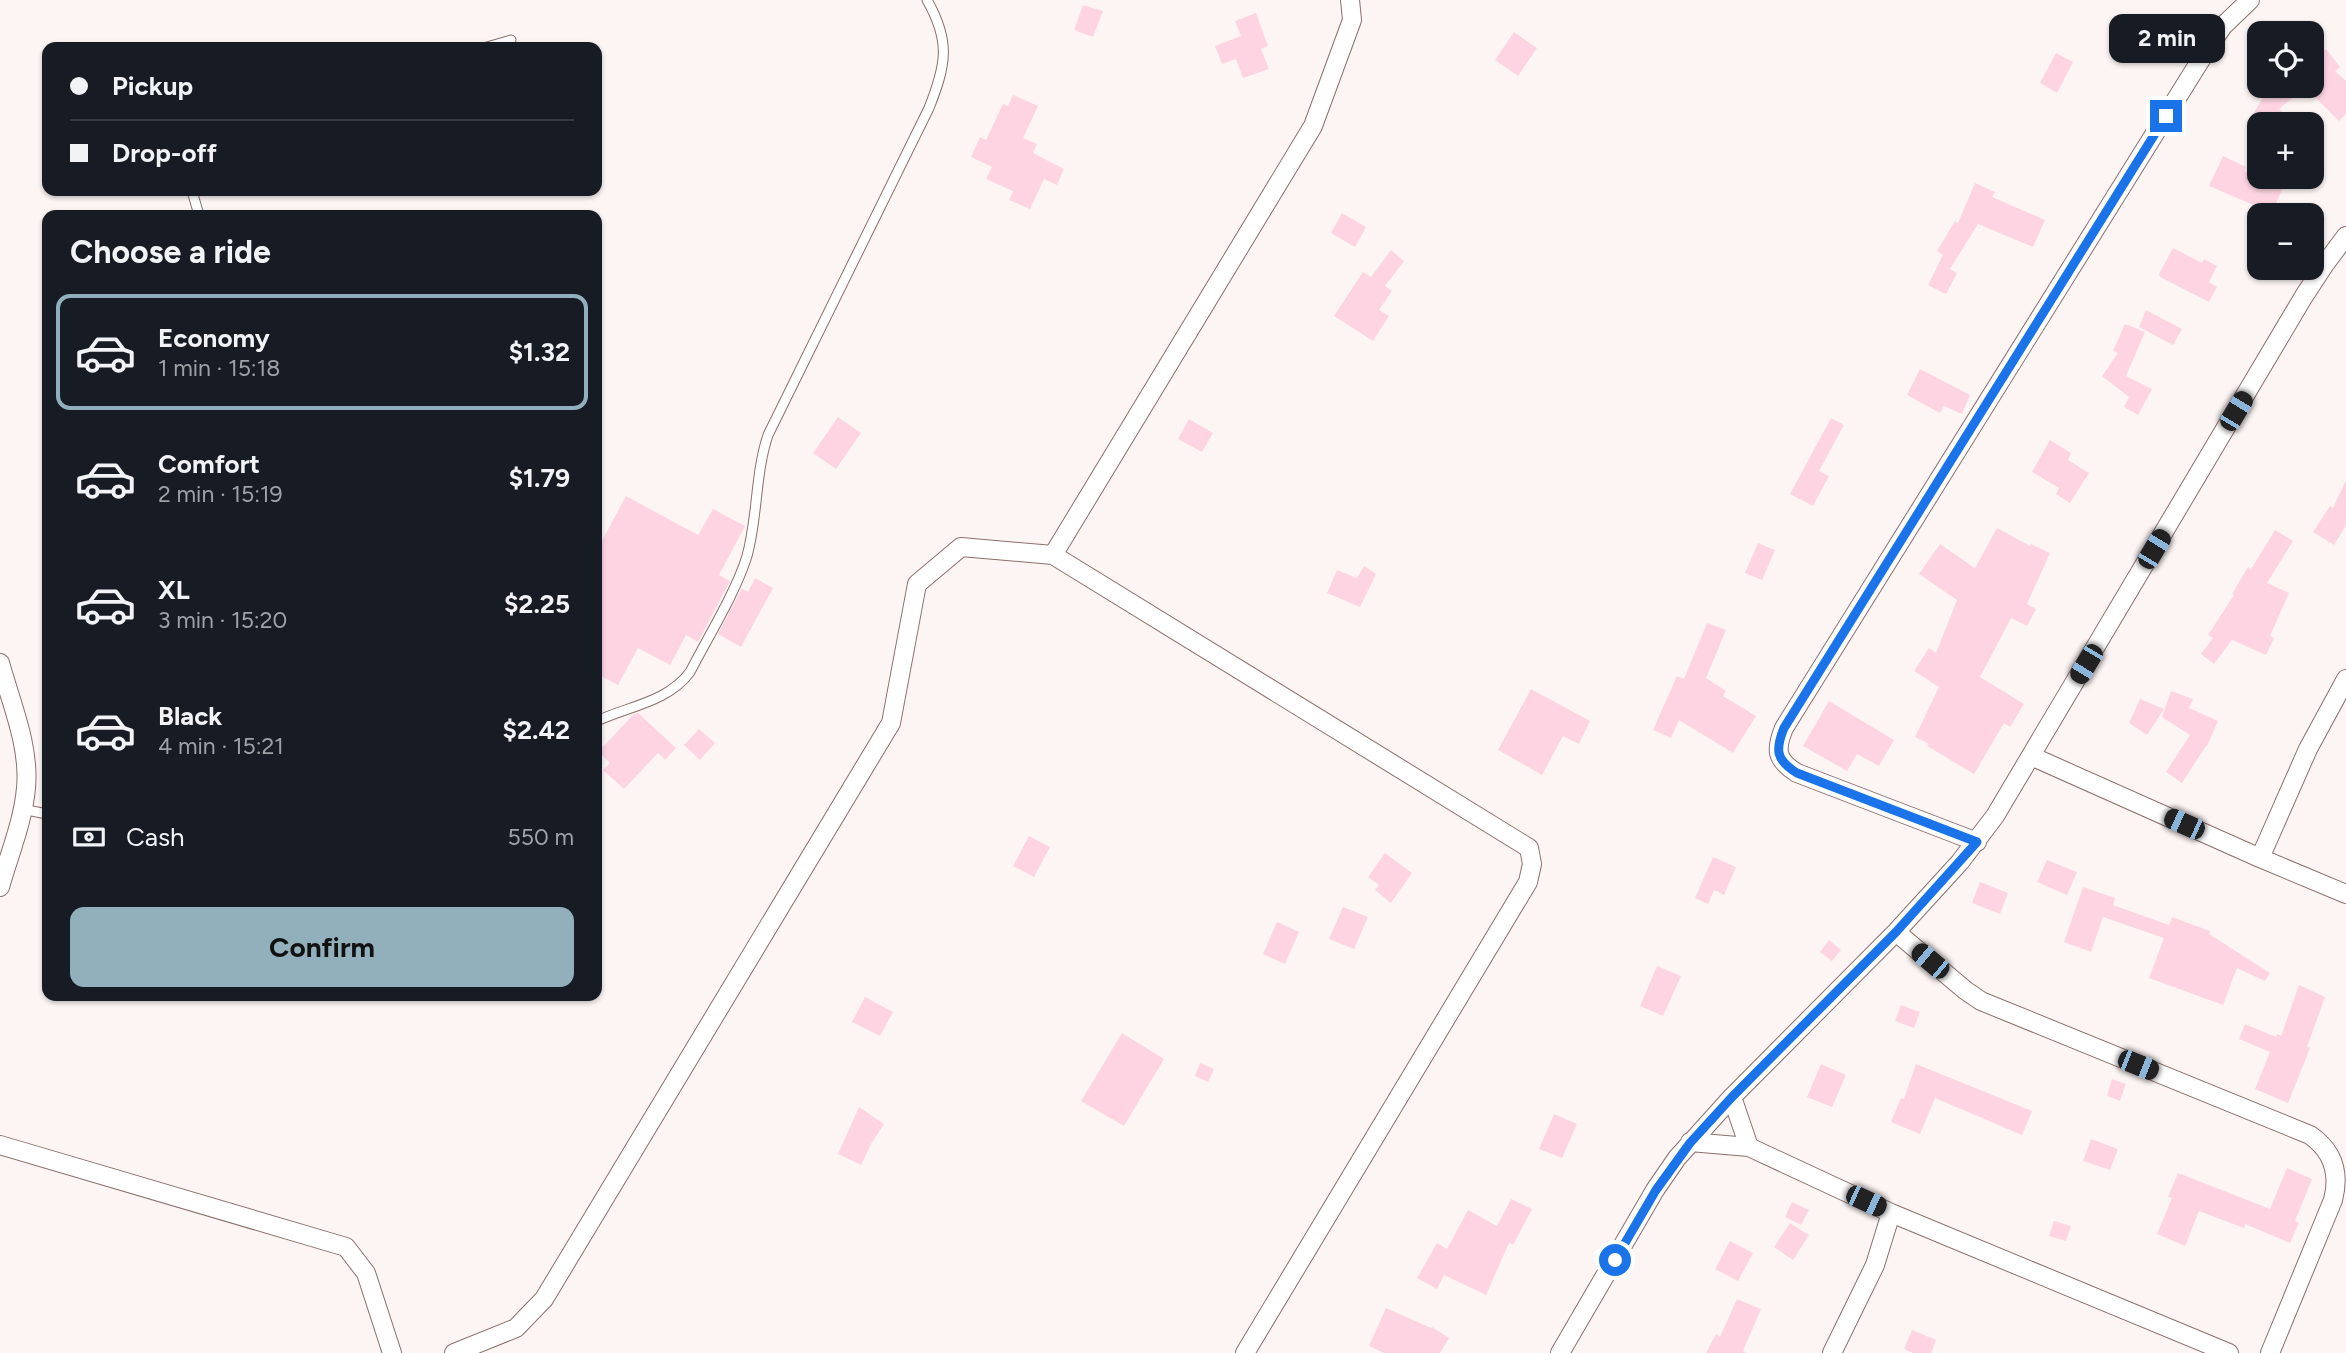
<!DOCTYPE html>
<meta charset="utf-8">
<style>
body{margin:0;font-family:Figtree,sans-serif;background:#20242c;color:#f1f3f6;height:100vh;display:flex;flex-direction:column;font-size:26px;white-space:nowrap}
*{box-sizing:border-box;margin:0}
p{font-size:23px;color:#9ea1a6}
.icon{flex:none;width:38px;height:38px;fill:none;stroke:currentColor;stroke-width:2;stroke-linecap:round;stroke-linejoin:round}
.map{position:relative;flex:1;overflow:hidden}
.side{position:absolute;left:42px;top:210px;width:560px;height:791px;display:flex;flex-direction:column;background:#171b24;border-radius:14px;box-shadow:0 2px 5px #0004}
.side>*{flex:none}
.guide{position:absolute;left:42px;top:42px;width:560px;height:154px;border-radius:14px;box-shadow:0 2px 5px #0004;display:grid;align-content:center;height:154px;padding:0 28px;background:#171b24}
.fabs{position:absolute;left:2247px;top:21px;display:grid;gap:14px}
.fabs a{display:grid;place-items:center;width:77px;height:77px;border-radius:14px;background:#171b24;box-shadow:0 2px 5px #0004;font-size:35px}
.end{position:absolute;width:32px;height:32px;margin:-16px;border:9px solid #1a73e8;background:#fff;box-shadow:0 0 0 4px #fff}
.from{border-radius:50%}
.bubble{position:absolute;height:49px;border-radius:14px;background:#171b24;box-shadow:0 2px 5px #0004;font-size:23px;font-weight:700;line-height:49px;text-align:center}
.car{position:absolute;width:21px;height:42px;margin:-21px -10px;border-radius:9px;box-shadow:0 0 5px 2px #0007;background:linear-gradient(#222 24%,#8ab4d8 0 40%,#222 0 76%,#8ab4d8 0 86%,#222 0)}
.guide b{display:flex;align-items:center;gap:24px;height:66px;font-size:26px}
.guide b+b{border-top:2px solid #363941}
.guide i{width:18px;height:18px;background:#f1f3f6}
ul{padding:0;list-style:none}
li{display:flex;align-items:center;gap:21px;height:116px;margin:0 14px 10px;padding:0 14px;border:4px solid transparent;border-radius:14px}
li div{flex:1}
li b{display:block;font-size:26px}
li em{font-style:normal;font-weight:700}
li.on{border-color:#91b0bb}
li>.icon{width:63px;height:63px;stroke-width:1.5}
h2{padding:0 28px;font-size:32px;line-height:84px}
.pay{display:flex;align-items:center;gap:18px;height:77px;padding:0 28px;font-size:26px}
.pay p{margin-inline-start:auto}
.primary-button{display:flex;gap:14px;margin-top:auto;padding:14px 28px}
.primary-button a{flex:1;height:80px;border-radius:14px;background:#91b0bb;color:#111;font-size:28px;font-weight:700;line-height:80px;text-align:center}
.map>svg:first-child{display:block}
.building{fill:#fed4e3}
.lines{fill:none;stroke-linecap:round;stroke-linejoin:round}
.lane-casing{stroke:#8c6f6b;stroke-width:11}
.street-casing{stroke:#8c6f6b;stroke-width:20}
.lane{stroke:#fff;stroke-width:9}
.street{stroke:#fff;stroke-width:18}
.route{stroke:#1a73e8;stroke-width:9}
</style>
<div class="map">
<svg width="2346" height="1353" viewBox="0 0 2346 1353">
<rect width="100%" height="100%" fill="#fcf5f4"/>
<!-- building -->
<path class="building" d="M1083,5L1103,11L1093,37L1074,30Z
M1256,13L1268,46L1261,49L1269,69L1243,78L1236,59L1222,64L1215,46L1241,36L1235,21Z
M1514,32L1537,48L1518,76L1495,60Z
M2326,49L2340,67L2335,71L2346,81V114L2339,121L2312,94V60Z
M2056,53L2073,62L2057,93L2040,83Z
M2270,86H2307L2279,109L2299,124H2247Z
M1013,95L1038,106L1023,138L1037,144L1033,153L1064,169L1057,185L1044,179L1030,209L1009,200L1013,191L986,179L992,167L971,157L980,137L986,140L1003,104L1008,106Z
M2223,156L2246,167L2244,171L2283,187L2272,213L2209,186Z
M1975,183L1995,192L1992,197L2045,220L2033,247L1978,224L1950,269L1957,273L1946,294L1928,285L1943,255L1937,251L1955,221L1958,223Z
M1342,213L1366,227L1355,247L1331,233Z
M2173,248L2202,263L2204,259L2217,266L2209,282L2217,287L2209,302L2160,277L2159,274Z
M1391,250L1404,261L1385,286L1392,291L1379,310L1389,316L1373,341L1334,316L1363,272L1371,277Z
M2146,310L2182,329L2173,345L2139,327Z
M2125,324L2145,332L2126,376L2152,389L2138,415L2124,407L2129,397L2102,376L2118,353L2113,351Z
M1920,369L1970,395L1962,414L1944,406L1940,413L1907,395Z
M838,417L861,433L836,469L813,453Z
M1831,418L1844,425L1819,471L1829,476L1813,506L1790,494Z
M1189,419L1213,433L1202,452L1178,439Z
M2050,440L2071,453L2068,460L2089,473L2070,503L2056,494L2059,488L2032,472Z
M2346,480V525L2334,545L2313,532L2330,506L2333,508Z
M626,496L698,535L713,509L745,526L719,575L730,581L698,642L686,635L670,665L638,648L618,685L597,674V550Z
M1997,528L2030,546L2031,544L2050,553L2027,604L2036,609L2027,626L2011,618L1980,677L2024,704L2010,727L2004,723L1974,774L1927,746L1929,744L1915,737L1939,687L1914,671L1929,648L1936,653L1957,600L1919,574L1940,544L1975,568Z
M2275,530L2293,541L2267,583L2289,593L2270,636L2274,638L2266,655L2232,640L2214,664L2201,654L2213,638L2208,635L2234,595L2232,594L2248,567L2251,569Z
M1758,543L1775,550L1762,580L1745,573Z
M1364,566L1376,574L1360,607L1327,593L1337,570L1357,578Z
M755,578L773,588L741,647L718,634L742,588L748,592Z
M1707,623L1726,630L1706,678L1726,691L1723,696L1756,716L1733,753L1679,720L1671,738L1653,730L1677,676L1684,679Z
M1531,689L1590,721L1579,744L1563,736L1542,775L1498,750Z
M2171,691L2193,699L2189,708L2218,721L2207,746H2206L2182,783L2166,772L2190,735L2162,717Z
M2140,699L2164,709L2147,735L2129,723Z
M1829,701L1894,740L1879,766L1857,754L1847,771L1803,746Z
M638,713L676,748L665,760L658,753L624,789L603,770L610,763L598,752L633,715Z
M699,729L715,743L700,760L684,745Z
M1029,836L1050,847L1034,877L1013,866Z
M1385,853L1412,873L1391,903L1375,890L1379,885L1368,877Z
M1713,857L1736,867L1724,895L1714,890L1708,904L1695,898Z
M2047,860L2077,872L2067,895L2037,882Z
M1980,882L2008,893L2000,914L1972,903Z
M2083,887L2115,898L2113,905L2169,925L2172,917L2210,931L2209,934L2270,973L2265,981L2237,968L2223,1005L2149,978L2164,938L2103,917L2091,952L2064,942Z
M1343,907L1368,917L1354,949L1329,939Z
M1277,922L1299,932L1285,964L1263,954Z
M1829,940L1841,950L1832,961L1820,952Z
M1657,966L1681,976L1663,1016L1640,1006Z
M2299,985L2325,997L2307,1047L2310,1048L2288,1103L2255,1089L2270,1052L2239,1039L2245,1024L2276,1037L2277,1034L2281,1036Z
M865,997L893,1012L880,1036L852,1022Z
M1901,1005L1920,1012L1914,1028L1895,1021Z
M1122,1033L1164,1059L1124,1126L1081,1101Z
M1200,1063L1214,1069L1208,1082L1195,1076Z
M1821,1064L1846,1075L1832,1107L1807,1097Z
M1916,1064L2032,1111L2022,1135L1935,1098L1920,1134L1891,1122L1901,1098L1904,1099Z
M2112,1079L2126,1084L2120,1101L2107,1096Z
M859,1107L884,1124L871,1144L861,1165L838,1154Z
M1554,1114L1577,1124L1562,1158L1539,1149Z
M2091,1139L2118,1149L2110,1170L2083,1161Z
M2287,1168L2312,1179L2295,1221L2299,1223L2290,1243L2245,1224L2244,1228L2199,1211L2185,1246L2157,1234L2172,1198L2168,1197L2178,1173L2270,1209Z
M1511,1199L1532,1209L1513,1245L1509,1243L1486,1295L1444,1275L1437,1289L1417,1278L1437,1243L1447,1249L1468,1210L1497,1226Z
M1792,1202L1809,1210L1801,1225L1785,1217Z
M2054,1221L2071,1226L2066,1241L2049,1236Z
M1790,1223L1809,1235L1793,1260L1774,1247Z
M1730,1241L1753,1253L1738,1281L1715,1269Z
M1737,1299L1761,1309L1743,1351L1746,1353H1706L1716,1334L1720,1337Z
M1386,1308L1431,1328L1432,1327L1449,1338L1440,1353H1384L1369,1346Z
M1912,1330L1936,1340L1931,1353H1913L1904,1349Z"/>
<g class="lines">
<!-- lane casing -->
<g class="lane-casing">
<path id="lane" d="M487,47L511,40
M192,191L199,215
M597,721C629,706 668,702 690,672C708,637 736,592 747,556C758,516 755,474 768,435L929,108C946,65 951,42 927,0
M22,809L47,814"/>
</g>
<!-- street casing -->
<g class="street-casing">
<path id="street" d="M1053,555L1529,848L1532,864L1528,882L1245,1353
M0,663C11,703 30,746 26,788C23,822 9,855 0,887
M2031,756L2260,858L2346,894
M1977,842L1797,773C1776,760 1775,750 1784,728L2210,45L2223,26L2250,0
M2260,858L2308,749L2346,679
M1896,932L1965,990L1981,1001L2310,1135C2333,1151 2340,1173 2333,1200L2270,1353
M1732,1097L1749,1147L1891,1213L2229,1353
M1690,1142L1749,1147
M0,1145L346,1247L366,1273L392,1353
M454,1353L516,1328L544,1299L891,723L917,584L961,547L1053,555L1313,126L1352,20L1350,0
M1560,1353L1655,1190L1677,1158L1732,1097L1896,932L1960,862L1995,816L2304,296L2325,264L2346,236
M1832,1353L1875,1265L1891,1213"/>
</g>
<!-- lane -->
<use href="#lane" class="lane"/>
<!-- street -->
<use href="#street" class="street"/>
</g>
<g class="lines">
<!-- route -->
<path class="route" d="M1615,1260L1656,1190L1690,1143L1732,1097L1896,932L1977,842L1797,773C1776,760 1775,750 1784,728L2166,116"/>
</g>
</svg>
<div class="fabs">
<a><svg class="icon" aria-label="locate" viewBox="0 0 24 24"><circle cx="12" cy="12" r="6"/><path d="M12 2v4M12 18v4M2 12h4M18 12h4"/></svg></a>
<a>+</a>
<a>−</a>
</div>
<i class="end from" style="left:1615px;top:1260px"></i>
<i class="end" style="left:2166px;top:116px"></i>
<div class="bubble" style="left:2109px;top:14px;width:116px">2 min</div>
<i class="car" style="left:2236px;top:411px;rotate:31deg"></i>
<i class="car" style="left:2154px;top:549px;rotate:31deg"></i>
<i class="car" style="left:2086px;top:664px;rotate:211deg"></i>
<i class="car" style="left:2184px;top:824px;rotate:294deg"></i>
<i class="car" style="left:1930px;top:961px;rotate:310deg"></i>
<i class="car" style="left:2138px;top:1065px;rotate:112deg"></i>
<i class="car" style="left:1866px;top:1201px;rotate:115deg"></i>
<div class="guide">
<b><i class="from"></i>Pickup</b>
<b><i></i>Drop-off</b>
</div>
<section class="side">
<h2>Choose a ride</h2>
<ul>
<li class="on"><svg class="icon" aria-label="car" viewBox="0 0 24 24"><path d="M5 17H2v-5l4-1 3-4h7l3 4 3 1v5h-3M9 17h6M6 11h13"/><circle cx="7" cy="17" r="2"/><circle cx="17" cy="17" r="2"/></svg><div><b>Economy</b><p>1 min · 15:18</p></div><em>$1.32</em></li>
<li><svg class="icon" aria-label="car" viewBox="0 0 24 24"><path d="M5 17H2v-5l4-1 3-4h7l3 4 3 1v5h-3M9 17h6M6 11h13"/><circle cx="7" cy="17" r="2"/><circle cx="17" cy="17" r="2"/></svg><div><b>Comfort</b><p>2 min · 15:19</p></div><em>$1.79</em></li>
<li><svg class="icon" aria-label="car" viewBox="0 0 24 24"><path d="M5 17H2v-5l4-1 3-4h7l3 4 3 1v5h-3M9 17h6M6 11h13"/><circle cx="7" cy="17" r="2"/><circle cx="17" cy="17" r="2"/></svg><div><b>XL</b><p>3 min · 15:20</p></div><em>$2.25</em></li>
<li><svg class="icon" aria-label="car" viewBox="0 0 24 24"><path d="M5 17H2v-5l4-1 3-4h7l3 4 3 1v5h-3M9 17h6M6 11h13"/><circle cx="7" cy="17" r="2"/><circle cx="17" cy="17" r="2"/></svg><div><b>Black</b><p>4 min · 15:21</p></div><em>$2.42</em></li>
</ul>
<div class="pay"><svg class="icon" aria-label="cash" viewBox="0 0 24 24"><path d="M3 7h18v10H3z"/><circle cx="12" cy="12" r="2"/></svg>Cash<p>550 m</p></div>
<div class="primary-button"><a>Confirm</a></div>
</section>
</div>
